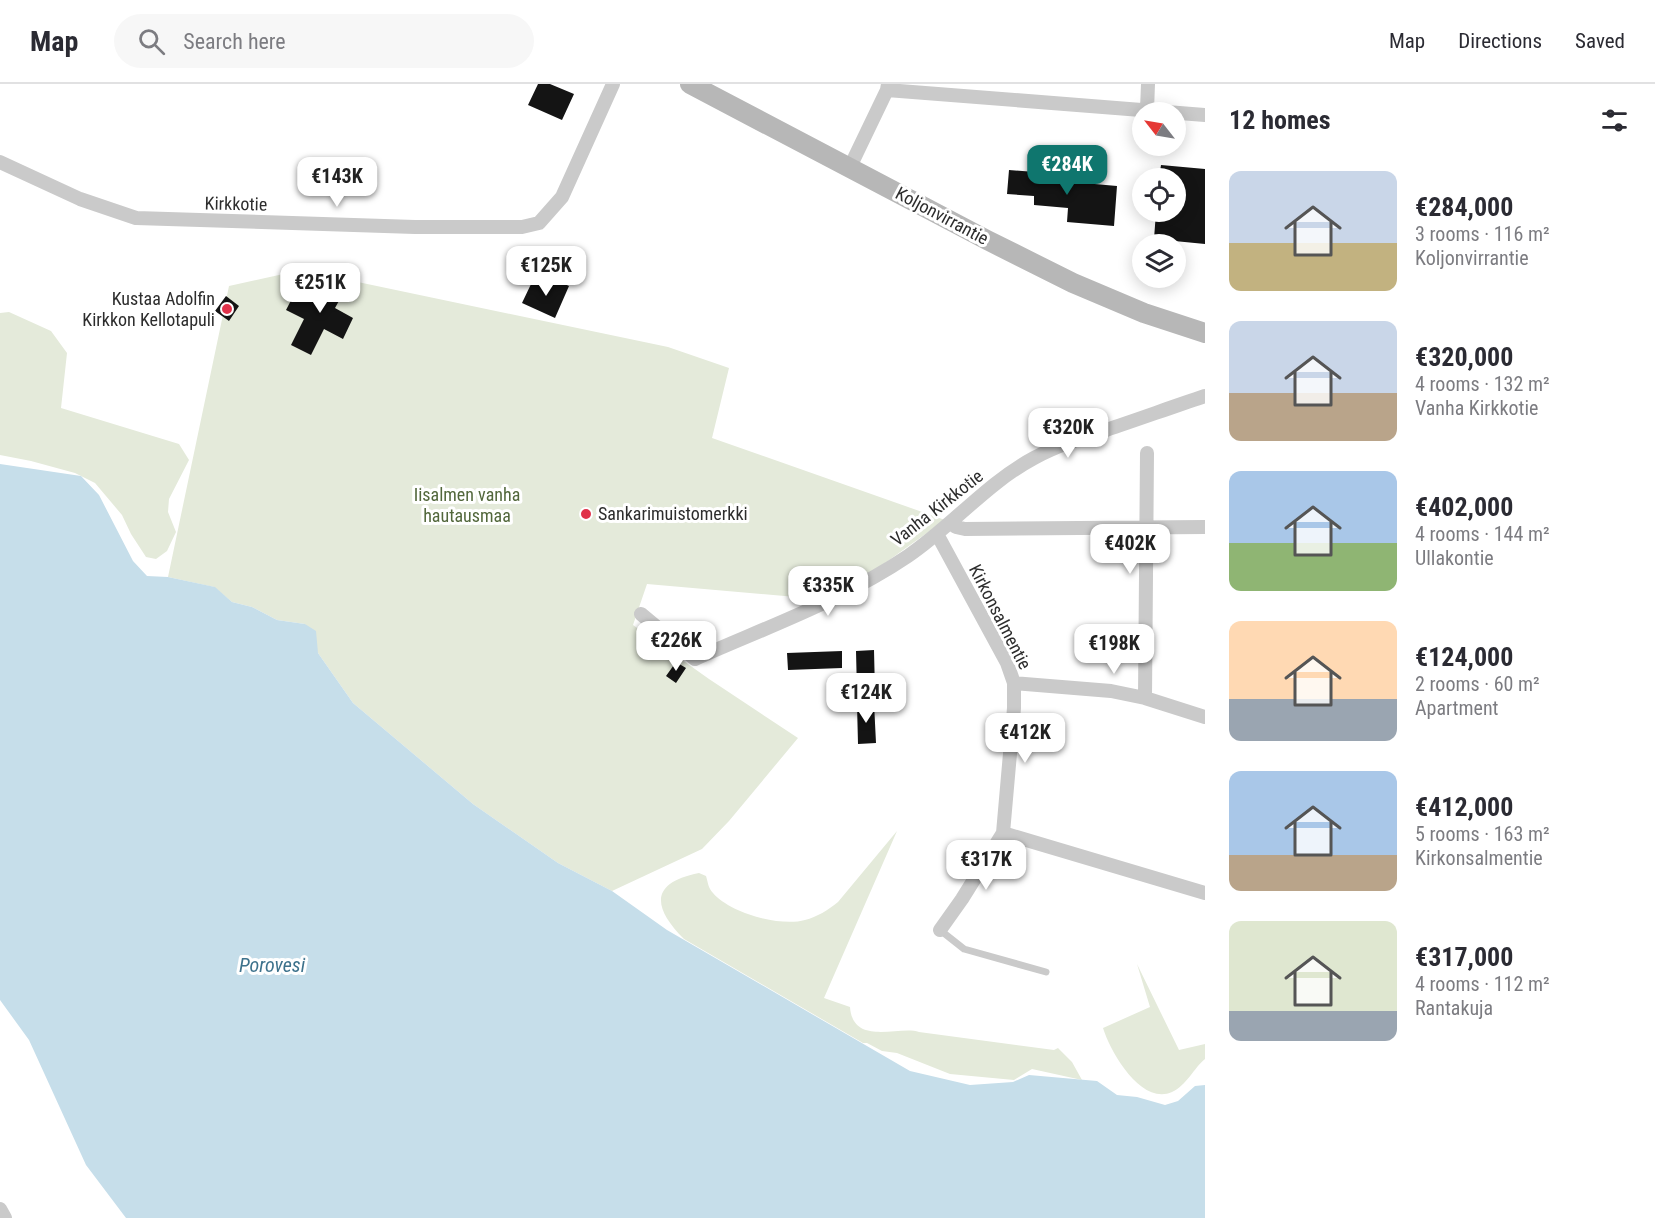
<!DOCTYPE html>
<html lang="en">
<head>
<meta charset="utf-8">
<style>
	body { margin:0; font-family:"Roboto Condensed",sans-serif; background:#f7f7f7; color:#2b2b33; height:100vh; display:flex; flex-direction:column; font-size:22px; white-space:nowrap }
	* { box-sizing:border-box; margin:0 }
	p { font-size:20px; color:#7c7c81 }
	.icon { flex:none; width:33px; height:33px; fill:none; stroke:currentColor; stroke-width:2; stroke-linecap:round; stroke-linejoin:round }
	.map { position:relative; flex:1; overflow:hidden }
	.sheet { display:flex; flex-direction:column; background:#fff; width:450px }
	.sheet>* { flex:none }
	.needle { width:39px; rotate:301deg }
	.tools { position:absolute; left:1132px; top:18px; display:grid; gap:12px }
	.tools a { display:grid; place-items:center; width:54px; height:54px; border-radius:50%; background:#fff; box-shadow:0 3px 15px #0003; font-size:30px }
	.price { position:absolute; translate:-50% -51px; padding:0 14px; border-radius:12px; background:#fff; color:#222; font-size:20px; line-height:39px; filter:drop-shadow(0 2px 3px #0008) }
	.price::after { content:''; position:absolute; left:50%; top:36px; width:18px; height:14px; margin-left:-9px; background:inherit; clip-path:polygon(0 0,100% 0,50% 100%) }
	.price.current { background:#0f766e; color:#fff }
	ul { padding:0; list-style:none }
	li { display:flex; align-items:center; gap:18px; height:150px; padding:0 24px }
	li span { display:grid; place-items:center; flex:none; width:168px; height:120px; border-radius:12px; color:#555 }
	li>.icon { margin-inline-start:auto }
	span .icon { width:72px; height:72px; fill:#fffc; stroke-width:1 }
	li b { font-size:26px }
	h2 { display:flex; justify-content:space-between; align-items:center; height:72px; padding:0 24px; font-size:26px }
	header { display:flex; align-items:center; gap:36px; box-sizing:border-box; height:84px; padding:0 30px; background:#fff; border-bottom:2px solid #e1e1e2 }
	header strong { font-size:28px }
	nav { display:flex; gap:33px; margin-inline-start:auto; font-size:21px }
	.search { width:420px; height:54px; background:#f7f7f7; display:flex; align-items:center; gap:15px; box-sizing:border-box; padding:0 21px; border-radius:33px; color:#7c7c81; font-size:22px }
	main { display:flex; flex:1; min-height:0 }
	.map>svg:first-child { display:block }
	.green { fill:#e4eada }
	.water { fill:#c6deea }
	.building { fill:#141414 }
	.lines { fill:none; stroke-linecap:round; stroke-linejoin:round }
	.lane { stroke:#cacaca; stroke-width:7 }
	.street { stroke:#cacaca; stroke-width:14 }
	.secondary { stroke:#b7b7b7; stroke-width:20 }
	.poi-dot { fill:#e0324a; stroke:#fff; stroke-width:2 }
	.labels { text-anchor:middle; stroke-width:6; stroke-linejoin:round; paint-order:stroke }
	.street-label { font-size:18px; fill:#2d2d2d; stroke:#fff }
	.poi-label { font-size:18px; fill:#2d2d2d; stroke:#fff; text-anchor:end }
	.park-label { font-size:18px; fill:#52673b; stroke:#fff }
	.water-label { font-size:20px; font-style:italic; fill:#3d728c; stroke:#fff }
</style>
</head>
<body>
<header>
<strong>Map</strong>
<div class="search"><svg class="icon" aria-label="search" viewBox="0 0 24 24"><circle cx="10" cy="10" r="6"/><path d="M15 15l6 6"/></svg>Search here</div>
<nav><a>Map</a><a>Directions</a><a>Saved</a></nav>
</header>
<main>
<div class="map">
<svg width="1205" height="1134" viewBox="0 0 1205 1134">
	<rect width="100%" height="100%" fill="#fff"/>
	<path class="green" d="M 306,185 L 353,197 L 668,263 L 729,284 L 712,354 L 945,436 L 871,489 L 807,514 L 647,500 L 633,541 L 709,595 L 798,654 L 729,737 L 702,765 L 612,807 L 558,779 L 473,720 L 353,619 L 318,569 L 305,540 L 277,536 L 252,523 L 232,518 L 214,503 L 168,493 L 229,202 Z
		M 9,228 L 51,247 L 67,269 L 61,324 L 179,360 L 189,376 L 169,415 L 168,428 L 176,448 L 167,467 L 156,475 L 146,473 L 131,450 L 122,431 L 95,399 L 75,389 L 31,377 L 0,371 L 0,229 Z
		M 897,747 L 824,914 L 850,923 C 853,963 900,941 919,948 L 1054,966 L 1058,964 L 1072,978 L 1082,996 L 1032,985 L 1014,996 L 950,990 L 897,969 L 882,967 L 867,959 L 863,959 L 684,855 C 653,824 649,799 699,789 L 706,792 C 708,798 708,804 713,809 C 730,829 780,843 805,836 C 817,833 828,826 838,818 Z
		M 1137,880 L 1179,966 L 1205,960 L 1205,975 C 1194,984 1186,1002 1172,1008 C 1141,1022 1110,967 1103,944 L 1150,923 Z"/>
	<path class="water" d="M 0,380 L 81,392 L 99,411 L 133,477 L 147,492 L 168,493 L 215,503 L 232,518 L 252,523 L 277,536 L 305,540 L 316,547 L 318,569 L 353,619 L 473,720 L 558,779 L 612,807 L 667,846 L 910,987 L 970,1001 L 1013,998 L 1029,991 L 1097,997 L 1117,1011 L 1137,1013 L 1165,1021 L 1178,1017 L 1195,1002 L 1205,1001 L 1205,1134 L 126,1134 L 86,1081 L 29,956 L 0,916 Z"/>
	<path class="building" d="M 538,0 L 550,0 L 574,10 L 562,36 L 528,21 Z
		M 1161,81 L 1205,85 L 1205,160 L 1154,155 L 1156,128 L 1176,128 L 1176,94 L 1159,94 Z
		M 1009,86 L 1073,91 L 1072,98 L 1117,102 L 1114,142 L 1067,138 L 1068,124 L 1034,121 L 1034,112 L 1007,110 Z
		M 331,187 L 350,197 L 335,224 L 353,234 L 343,255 L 324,245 L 311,271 L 291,261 L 304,235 L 286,226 L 297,205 L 316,215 Z
		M 549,193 L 569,202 L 555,234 L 522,219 L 532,198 L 545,204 Z
		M 226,212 L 239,222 L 229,237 L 215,227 Z
		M 874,566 L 875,608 L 857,608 L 856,567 Z
		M 842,567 L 842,584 L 788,586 L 787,569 Z
		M 676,578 L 686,584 L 676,599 L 666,592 Z
		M 874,619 L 876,659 L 858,660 L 857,620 Z"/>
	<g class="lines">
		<path class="lane" d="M 940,846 L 964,865 L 1046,888"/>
		<path class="street" d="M 887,6 L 1205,31
			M 1147,26 L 1148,0
			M 0,78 L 80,115 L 136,134 L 415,143 L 522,143 L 539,139 L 562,113 L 613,0
			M 850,83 L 887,6 L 888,0
			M 950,439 L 956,443 L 965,445 L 1205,443
			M 937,450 L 1007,579 L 1014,599 L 1014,624 L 1003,749 L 1205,809
			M 641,530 L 695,575 C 767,543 843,516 908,472 C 952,442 987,399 1034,374 C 1056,362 1081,354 1106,346 C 1139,335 1172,323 1205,312
			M 1014,599 L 1111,607 L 1145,614 L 1205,633
			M 1145,614 L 1147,369
			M 940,846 L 962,815 L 1003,749
			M 0,1125 L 5,1134"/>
		<path class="secondary" d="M 690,0 L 987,156 L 1073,199 L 1144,229 L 1205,249"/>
	</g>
	<g class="poi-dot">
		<circle cx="227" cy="225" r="6"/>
		<circle cx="586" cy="430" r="6"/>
	</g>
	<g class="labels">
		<g class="street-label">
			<text transform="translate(236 120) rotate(1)" y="6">Kirkkotie</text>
			<text transform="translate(942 132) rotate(28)" y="6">Koljonvirrantie</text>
			<text transform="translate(937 424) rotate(-38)" y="6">Vanha Kirkkotie</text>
			<text transform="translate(1000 533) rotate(63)" y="6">Kirkonsalmentie</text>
		</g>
		<g class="poi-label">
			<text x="215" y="221">Kustaa Adolfin<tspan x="215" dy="21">Kirkkon Kellotapuli</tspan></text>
			<text x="598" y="436" text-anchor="start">Sankarimuistomerkki</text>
		</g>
		<g class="park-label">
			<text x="467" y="417">Iisalmen vanha<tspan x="467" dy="21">hautausmaa</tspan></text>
		</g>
		<g class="water-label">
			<text x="272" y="888">Porovesi</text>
		</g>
	</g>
</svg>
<div class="tools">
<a><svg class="needle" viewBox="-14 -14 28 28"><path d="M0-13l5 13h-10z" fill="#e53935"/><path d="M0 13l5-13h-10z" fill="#7c7c81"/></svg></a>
<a><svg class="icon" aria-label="locate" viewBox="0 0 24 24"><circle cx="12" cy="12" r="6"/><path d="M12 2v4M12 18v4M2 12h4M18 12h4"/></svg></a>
<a><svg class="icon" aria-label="layers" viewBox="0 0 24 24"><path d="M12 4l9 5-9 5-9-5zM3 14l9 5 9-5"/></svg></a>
</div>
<b class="price current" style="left:1067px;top:112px">€284K</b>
<b class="price" style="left:337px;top:124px">€143K</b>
<b class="price" style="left:546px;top:213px">€125K</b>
<b class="price" style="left:320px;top:230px">€251K</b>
<b class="price" style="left:1068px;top:375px">€320K</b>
<b class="price" style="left:1130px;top:491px">€402K</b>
<b class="price" style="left:828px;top:533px">€335K</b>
<b class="price" style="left:676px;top:588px">€226K</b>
<b class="price" style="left:1114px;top:591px">€198K</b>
<b class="price" style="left:866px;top:640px">€124K</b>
<b class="price" style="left:1025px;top:680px">€412K</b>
<b class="price" style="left:986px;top:807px">€317K</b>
</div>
<section class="sheet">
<h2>12 homes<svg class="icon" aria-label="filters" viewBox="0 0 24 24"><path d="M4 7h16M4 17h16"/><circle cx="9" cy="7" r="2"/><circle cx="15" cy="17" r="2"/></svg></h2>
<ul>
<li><span style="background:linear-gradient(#c9d6e8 60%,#c2b280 0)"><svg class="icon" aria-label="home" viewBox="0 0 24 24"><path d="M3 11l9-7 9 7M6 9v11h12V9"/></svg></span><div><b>€284,000</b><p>3 rooms · 116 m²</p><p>Koljonvirrantie</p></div></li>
<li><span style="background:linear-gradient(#c9d6e8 60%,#b9a48a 0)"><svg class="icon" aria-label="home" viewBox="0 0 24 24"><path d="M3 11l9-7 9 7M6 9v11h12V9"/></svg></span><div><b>€320,000</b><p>4 rooms · 132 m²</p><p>Vanha Kirkkotie</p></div></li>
<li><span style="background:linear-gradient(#a9c7e8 60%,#8fb573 0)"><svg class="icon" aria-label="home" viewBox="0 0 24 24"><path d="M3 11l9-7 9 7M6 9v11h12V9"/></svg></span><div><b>€402,000</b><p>4 rooms · 144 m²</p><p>Ullakontie</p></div></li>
<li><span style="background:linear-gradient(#ffd9b3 65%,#9aa5b1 0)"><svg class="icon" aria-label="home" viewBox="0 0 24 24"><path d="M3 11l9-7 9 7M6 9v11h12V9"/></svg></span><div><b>€124,000</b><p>2 rooms · 60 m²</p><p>Apartment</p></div></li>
<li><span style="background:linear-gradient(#a9c7e8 70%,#b9a48a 0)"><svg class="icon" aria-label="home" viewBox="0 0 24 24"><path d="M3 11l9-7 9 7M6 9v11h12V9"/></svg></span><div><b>€412,000</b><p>5 rooms · 163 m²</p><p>Kirkonsalmentie</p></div></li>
<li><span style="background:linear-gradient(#dfe7d0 75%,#9aa5b1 0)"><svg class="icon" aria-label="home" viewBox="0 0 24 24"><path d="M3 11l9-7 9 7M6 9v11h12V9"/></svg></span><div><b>€317,000</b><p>4 rooms · 112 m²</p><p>Rantakuja</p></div></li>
</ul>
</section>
</main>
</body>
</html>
